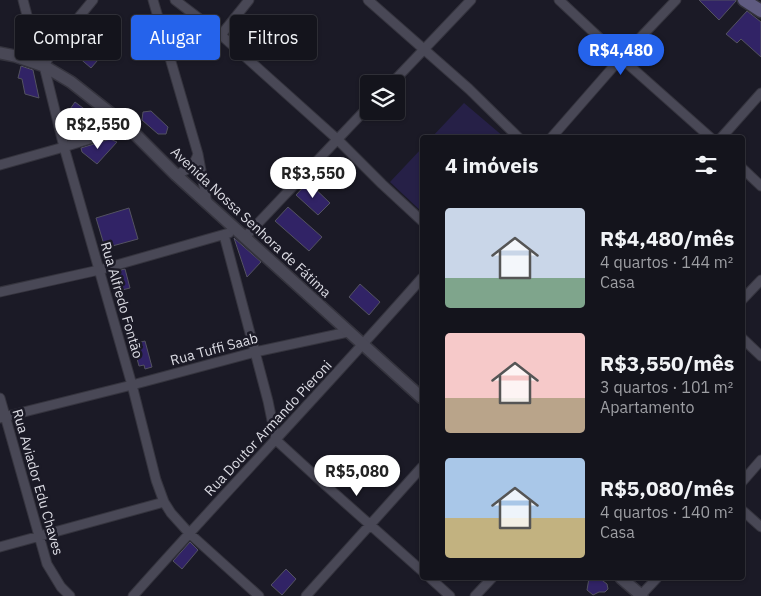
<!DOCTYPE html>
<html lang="pt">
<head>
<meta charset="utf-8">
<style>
	body { margin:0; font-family:"IBM Plex Sans",sans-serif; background:#1d1d25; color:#f1f3f6; height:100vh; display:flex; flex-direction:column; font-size:19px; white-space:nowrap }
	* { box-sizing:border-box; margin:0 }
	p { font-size:16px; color:#9d9ea3 }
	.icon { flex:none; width:28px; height:28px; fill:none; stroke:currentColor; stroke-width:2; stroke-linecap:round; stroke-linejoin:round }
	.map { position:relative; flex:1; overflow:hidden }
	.side { position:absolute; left:420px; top:135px; width:325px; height:445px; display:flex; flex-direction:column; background:#14141c; border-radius:5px; box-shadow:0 1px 4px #0004,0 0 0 1px #33333b }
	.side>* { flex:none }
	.guide { position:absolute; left:15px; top:15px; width:330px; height:45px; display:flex; gap:10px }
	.fabs { position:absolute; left:360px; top:75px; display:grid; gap:10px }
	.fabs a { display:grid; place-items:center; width:45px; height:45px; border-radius:5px; background:#14141c; box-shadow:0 1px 4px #0004,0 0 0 1px #33333b; font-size:25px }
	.price { position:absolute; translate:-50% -42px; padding:0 11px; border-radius:18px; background:#fff; color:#222; font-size:16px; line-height:32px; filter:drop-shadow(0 1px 2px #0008) }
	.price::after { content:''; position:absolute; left:50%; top:30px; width:15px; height:11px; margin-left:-8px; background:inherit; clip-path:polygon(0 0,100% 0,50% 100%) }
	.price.active { background:#2563eb; color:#fff }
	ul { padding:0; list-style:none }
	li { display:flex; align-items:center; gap:15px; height:125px; padding:0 25px }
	li span { display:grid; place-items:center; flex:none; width:140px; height:100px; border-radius:5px; color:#555 }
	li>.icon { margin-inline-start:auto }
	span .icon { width:60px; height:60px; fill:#fffc; stroke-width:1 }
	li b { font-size:21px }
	h2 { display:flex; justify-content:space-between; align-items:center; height:60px; padding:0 25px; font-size:21px }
	.tag { padding:0 18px; border-radius:5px; background:#14141c; box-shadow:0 1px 4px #0004,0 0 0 1px #33333b; font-size:18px; line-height:45px }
	.tag.active { background:#2563eb; color:#fff }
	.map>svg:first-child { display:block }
	.green { fill:#262047 }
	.building { fill:#312366; stroke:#535260 }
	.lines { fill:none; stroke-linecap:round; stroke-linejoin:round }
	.minor-casing { stroke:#35343e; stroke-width:11 }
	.tertiary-casing { stroke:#35343e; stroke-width:14 }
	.secondary-casing { stroke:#35343e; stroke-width:15 }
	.minor { stroke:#494856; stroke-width:9 }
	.tertiary { stroke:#494856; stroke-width:11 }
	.secondary { stroke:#5f5b81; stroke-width:12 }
	.labels { text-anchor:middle; stroke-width:5; stroke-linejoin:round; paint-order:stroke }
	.street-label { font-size:14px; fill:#dcdce4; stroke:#1b1a26 }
</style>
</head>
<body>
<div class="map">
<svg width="761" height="596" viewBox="0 0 761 596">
	<rect width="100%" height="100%" fill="#1b1a26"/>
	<path class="green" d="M 464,103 L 504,137 L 432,137 Z
		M 422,148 L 422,212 L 390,182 Z"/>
	<path class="building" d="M 699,0 L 736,0 L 736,1 L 719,20 Z
		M 747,11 L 761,22 L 761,57 L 741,39 L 737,43 L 726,34 Z
		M 91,41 L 104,53 L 91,68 L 77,56 Z
		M 21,66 L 33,70 L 39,98 L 25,94 L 22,79 L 18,78 Z
		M 75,102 L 95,117 L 87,126 L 68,112 Z
		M 151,111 L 168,127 L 166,134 L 158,134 L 142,120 L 143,112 Z
		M 110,139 L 117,142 L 97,164 L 82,152 L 81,148 Z
		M 308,182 L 330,203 L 318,215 L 296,195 Z
		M 288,207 L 322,237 L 309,251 L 275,221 Z
		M 129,208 L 138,239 L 105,248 L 96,218 Z
		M 234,238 L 261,262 L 247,277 Z
		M 125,269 L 130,288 L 118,291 L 113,272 Z
		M 360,284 L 380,302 L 369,315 L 349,297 Z
		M 145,341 L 152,367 L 145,369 L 144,365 L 139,366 L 133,344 Z
		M 190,542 L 198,550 L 182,569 L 173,561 Z
		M 286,569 L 296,579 L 282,595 L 271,585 Z
		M 589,578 L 599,578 L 607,584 L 608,589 L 605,592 L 599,592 L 593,595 L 587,590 Z"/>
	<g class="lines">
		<g class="minor-casing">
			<path id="minor" d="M 23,0 L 33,38 L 35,63
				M 93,0 L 55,46 L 44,66 L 64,147 L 132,385 L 156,480 L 164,502 L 171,513 L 189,533 L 259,596
				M 153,0 L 198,154
				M 175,0 L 221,35 L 337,139 L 382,184 L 422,221
				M 368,0 L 469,89 L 519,138
				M 559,0 L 621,58 L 711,138
				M 221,35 L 249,0
				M 33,38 L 55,46
				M 391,84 L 471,0
				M 551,138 L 621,58 L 676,0
				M 721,138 L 761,93
				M 0,165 L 64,147 L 128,127
				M 742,168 L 761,186
				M 176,175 C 188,169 193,168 198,154 L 207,203
				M 224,235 L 268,401 L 276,440 L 323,483 L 422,571
				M 245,237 L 369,106
				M 0,292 L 99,270 L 229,233
				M 742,300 L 761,280
				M 742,338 L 761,356
				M 0,398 L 47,564 L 61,587 L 70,596
				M 0,418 L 132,385 L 255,352 L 348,332
				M 742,482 L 761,460
				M 742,510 L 761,527
				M 0,547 L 164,502
				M 430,578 L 450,596
				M 133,596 C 228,489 328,385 422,278
				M 306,596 L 422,467
				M 475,596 L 492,578
				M 640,596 L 657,578"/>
		</g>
		<g class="tertiary-casing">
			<path id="tertiary" d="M 0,53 L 15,56 L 44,66 L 71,82 L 128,127 L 176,175 L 422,398
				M 621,578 L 642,596"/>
		</g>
		<g class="secondary-casing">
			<path id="secondary" d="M 744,0 L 761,11"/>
		</g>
		<use href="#minor" class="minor"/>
		<use href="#tertiary" class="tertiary"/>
		<use href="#secondary" class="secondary"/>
	</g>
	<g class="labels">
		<g class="street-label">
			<text transform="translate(251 222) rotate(43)" y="5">Avenida Nossa Senhora de Fátima</text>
			<text transform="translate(122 300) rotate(74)" y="5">Rua Alfredo Fontão</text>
			<text transform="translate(214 349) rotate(-15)" y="5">Rua Tuffi Saab</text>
			<text transform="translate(268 428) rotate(-47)" y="5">Rua Doutor Armando Pieroni</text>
			<text transform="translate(38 482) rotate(74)" y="5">Rua Aviador Edu Chaves</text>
		</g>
	</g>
</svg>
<div class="fabs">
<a><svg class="icon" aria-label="layers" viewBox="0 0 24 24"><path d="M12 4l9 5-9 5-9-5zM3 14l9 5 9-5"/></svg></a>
</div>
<b class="price active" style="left:621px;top:76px">R$4,480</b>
<b class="price" style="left:98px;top:150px">R$2,550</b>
<b class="price" style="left:313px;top:199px">R$3,550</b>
<b class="price" style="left:357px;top:497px">R$5,080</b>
<div class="guide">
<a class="tag">Comprar</a>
<a class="tag active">Alugar</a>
<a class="tag">Filtros</a>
</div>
<section class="side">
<h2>4 imóveis<svg class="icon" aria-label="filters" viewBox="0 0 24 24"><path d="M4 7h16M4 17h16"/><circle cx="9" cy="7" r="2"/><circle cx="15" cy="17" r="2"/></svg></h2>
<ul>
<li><span style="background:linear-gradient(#c9d6e8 70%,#7fa58c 0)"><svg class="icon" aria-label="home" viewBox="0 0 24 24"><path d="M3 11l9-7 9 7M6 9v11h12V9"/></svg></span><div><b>R$4,480/mês</b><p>4 quartos · 144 m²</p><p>Casa</p></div></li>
<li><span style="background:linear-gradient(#f6c9c9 65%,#b9a48a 0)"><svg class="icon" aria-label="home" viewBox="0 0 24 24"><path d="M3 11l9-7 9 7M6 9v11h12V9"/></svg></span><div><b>R$3,550/mês</b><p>3 quartos · 101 m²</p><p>Apartamento</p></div></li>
<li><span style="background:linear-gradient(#a9c7e8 60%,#c2b280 0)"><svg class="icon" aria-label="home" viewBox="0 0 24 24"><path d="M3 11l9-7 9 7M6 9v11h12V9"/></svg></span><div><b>R$5,080/mês</b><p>4 quartos · 140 m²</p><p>Casa</p></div></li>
</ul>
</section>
</div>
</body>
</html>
